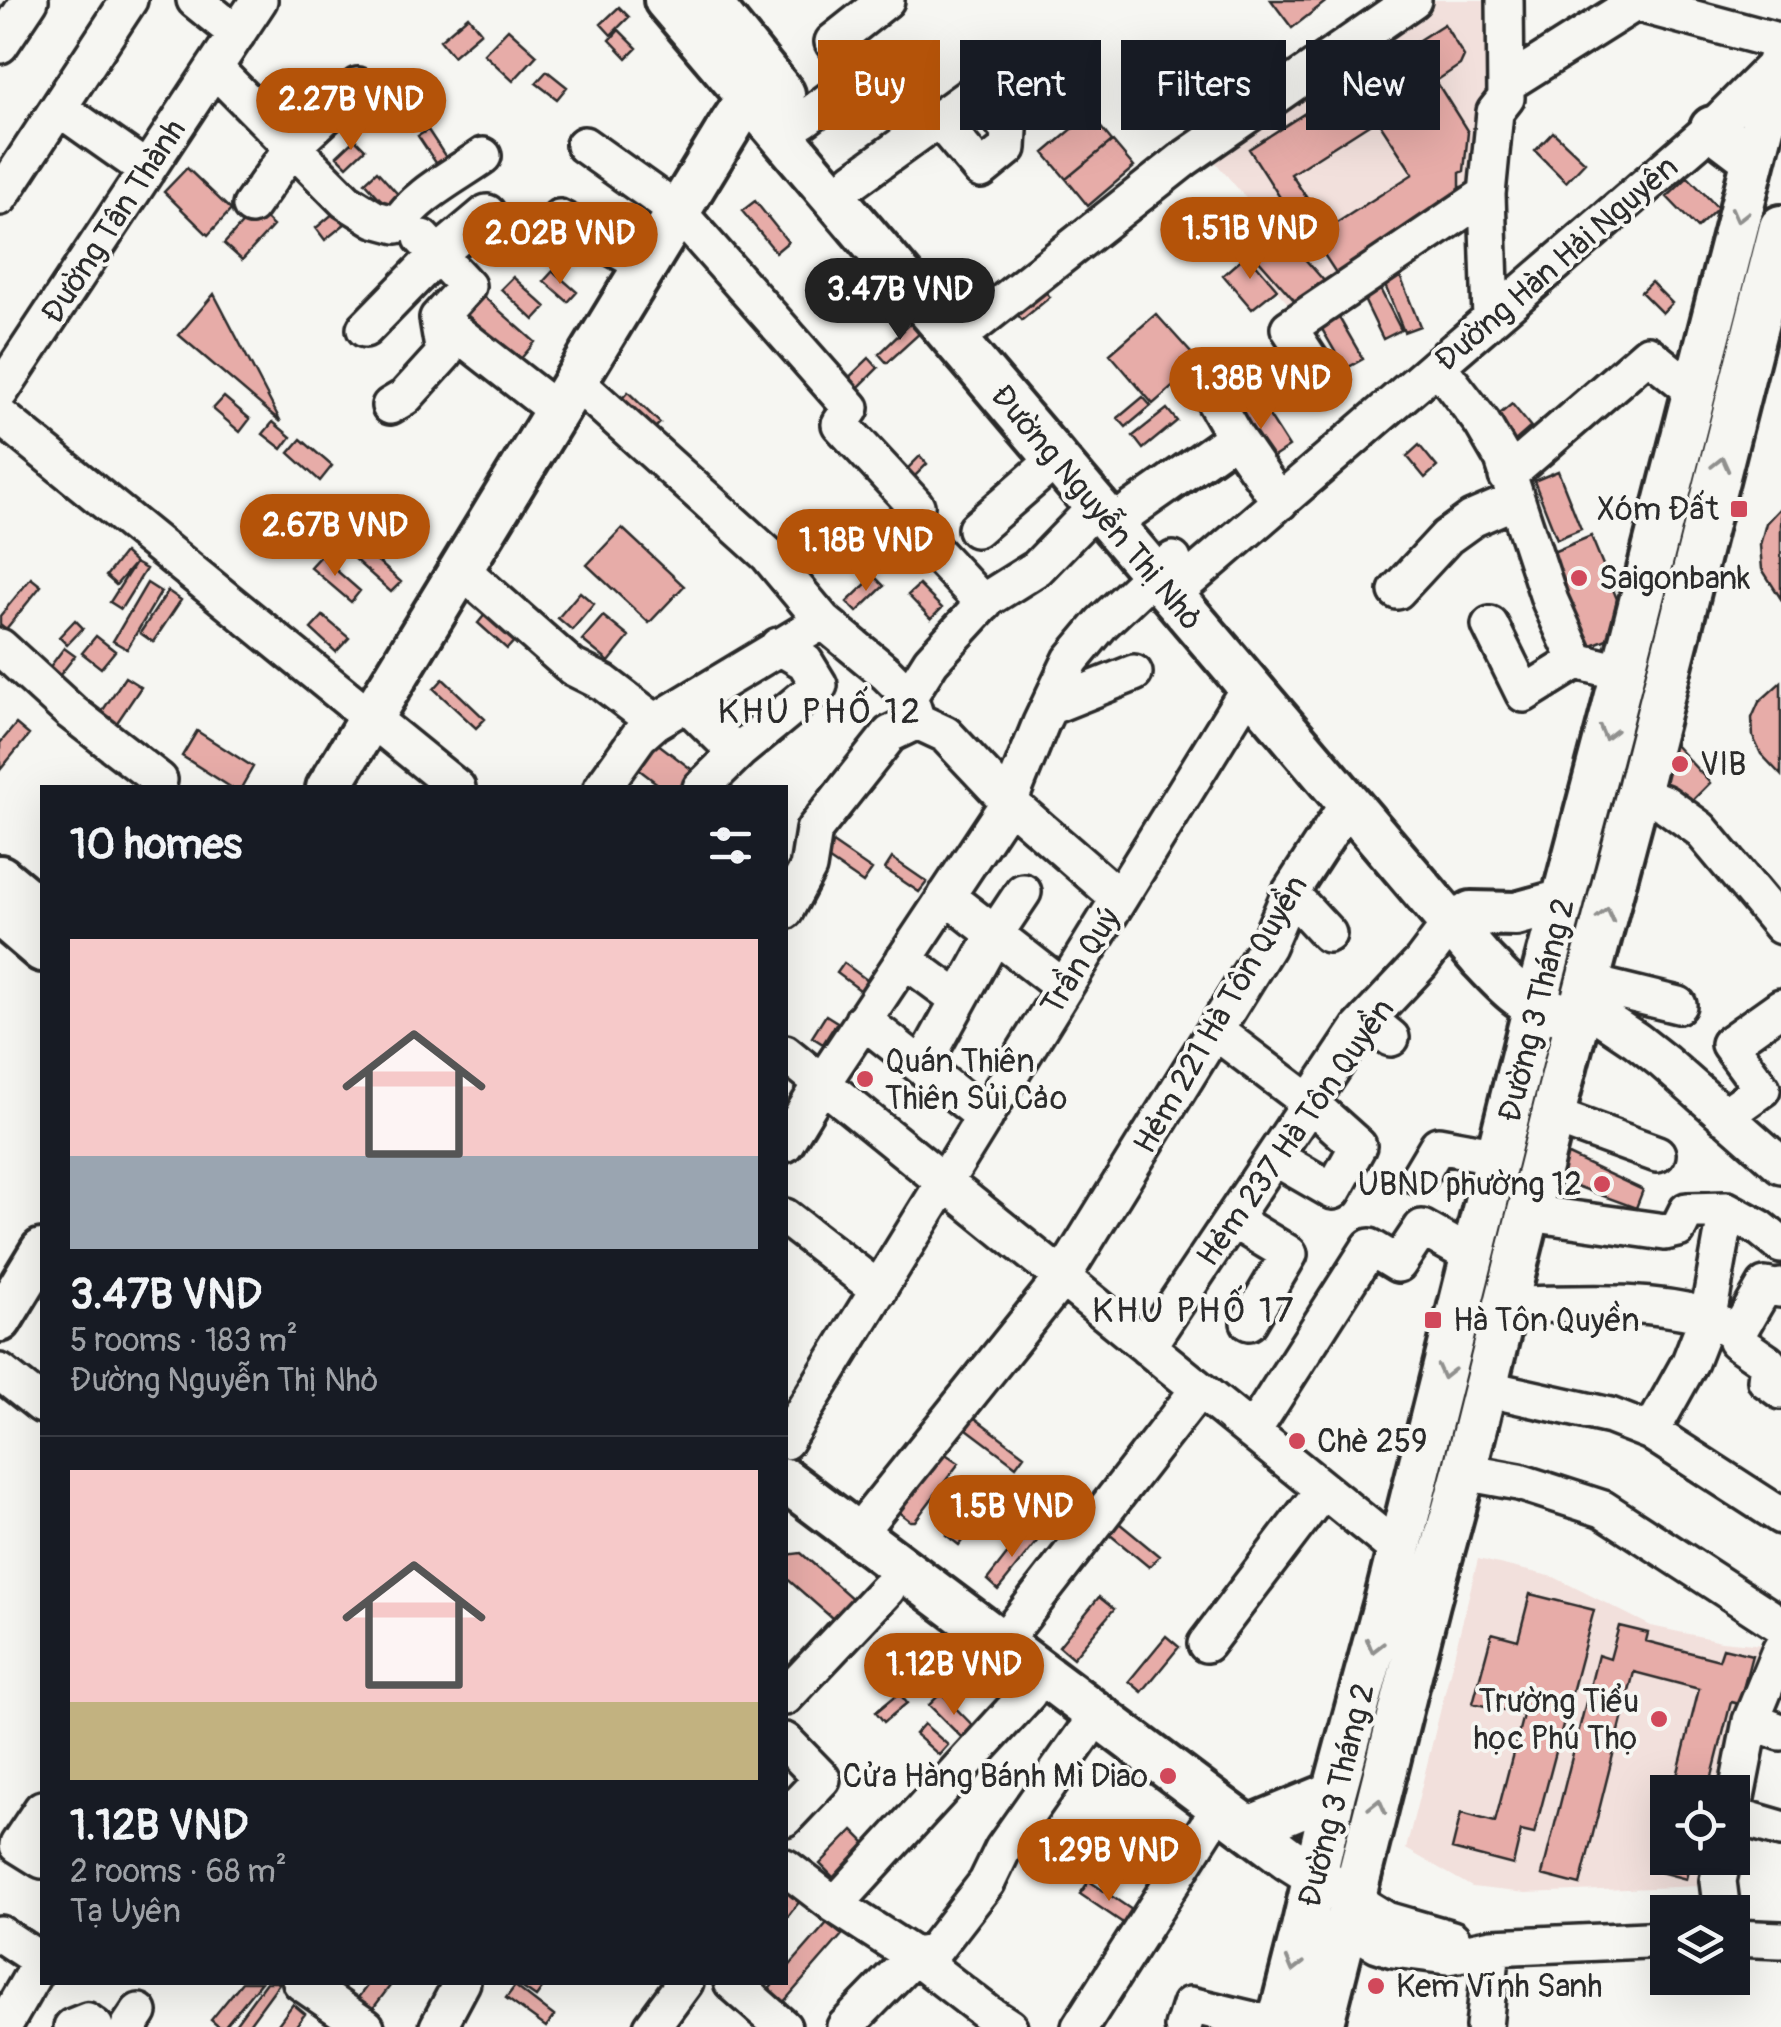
<!DOCTYPE html>
<html lang="en">
<head>
<meta charset="utf-8">
<style>
	body { margin:0; font-family:Pangolin,sans-serif; background:#20242c; color:#f1f3f6; height:100vh; display:flex; flex-direction:column; font-size:38px; white-space:nowrap }
	* { box-sizing:border-box; margin:0 }
	p { font-size:32px; color:#9ea1a6 }
	.icon { flex:none; width:55px; height:55px; fill:none; stroke:currentColor; stroke-width:2; stroke-linecap:round; stroke-linejoin:round }
	.map { position:relative; flex:1; overflow:hidden }
	.sheet { position:absolute; left:40px; top:785px; width:748px; height:1200px; display:flex; flex-direction:column; background:#171b24; border-radius:0px; box-shadow:0 10px 40px #0002 }
	.sheet>* { flex:none }
	.hud { position:absolute; left:818px; top:40px; width:812px; height:90px; display:flex; gap:20px }
	.buttons { position:absolute; left:1650px; top:1775px; display:grid; gap:20px }
	.buttons a { display:grid; place-items:center; width:100px; height:100px; border-radius:0px; background:#171b24; box-shadow:0 10px 40px #0002; font-size:50px }
	.price { position:absolute; translate:-50% -85px; padding:0 22px; border-radius:35px; background:#b45309; color:#fff; font-size:32px; line-height:65px; filter:drop-shadow(0 2px 5px #0008) }
	.price::after { content:''; position:absolute; left:50%; top:60px; width:30px; height:22px; margin-left:-15px; background:inherit; clip-path:polygon(0 0,100% 0,50% 100%) }
	.price.current { background:#222; color:#fff }
	ul { padding:0; list-style:none }
	li { display:grid; align-content:center; gap:20px; height:530px; padding:0 30px }
	li+li { border-top:2px solid #363941 }
	li span { display:grid; place-items:center; height:310px; border-radius:0px; color:#555 }
	li>.icon { margin-inline-start:auto }
	span .icon { width:180px; height:180px; fill:#fffc; stroke-width:1 }
	li b { font-size:42px }
	h2 { display:flex; justify-content:space-between; align-items:center; height:120px; padding:0 30px; font-size:42px }
	.chip { padding:0 35px; border-radius:0px; background:#171b24; box-shadow:0 10px 40px #0002; font-size:35px; line-height:90px }
	.chip.current { background:#b45309; color:#fff }
	.map>svg:first-child { display:block }
	.built { fill:#f2e0dc }
	.building { fill:#e7aca8; stroke:#2b2b2b; stroke-width:2.5; fill-rule:evenodd }
	.lines { fill:none; stroke-linecap:round; stroke-linejoin:round }
	.minor-casing { stroke:#2b2b2b; stroke-width:42 }
	.major-casing { stroke:#2b2b2b; stroke-width:50 }
	.minor { stroke:#f6f6f2; stroke-width:35 }
	.major { stroke:#f6f6f2; stroke-width:42 }
	.oneway { stroke:#90908e }
	.poi-dot { fill:#d1495b; stroke:#f6f6f2; stroke-width:4 }
	.labels { text-anchor:middle; stroke-width:8; stroke-linejoin:round; paint-order:stroke }
	.street-label { font-size:32px; fill:#2b2b2b; stroke:#f6f6f2 }
	.poi-label { font-size:32px; fill:#2b2b2b; stroke:#f6f6f2; text-anchor:start }
	.neighbourhood-label { font-size:35px; letter-spacing:2.5px; fill:#2b2b2b; stroke:#f6f6f2 }
</style>
</head>
<body>
<div class="map">
<svg width="1781" height="2027" viewBox="0 0 1781 2027">
	<rect width="100%" height="100%" fill="#f6f6f2"/>
	<filter id="ink" filterUnits="userSpaceOnUse"><feTurbulence type="fractalNoise" baseFrequency=".01" numOctaves="2"/><feDisplacementMap in="SourceGraphic" scale="20" xChannelSelector="R" yChannelSelector="G"/><feConvolveMatrix kernelMatrix="1 2 1 2 8 2 1 2 1" color-interpolation-filters="sRGB"/></filter>
	<g filter="url(#ink)">
		<path class="built" d="M 1431,0 L 1493,0 L 1502,5 L 1478,192 L 1298,315 L 1233,241 L 1261,216 L 1205,150 Z
			M 1478,1559 L 1554,1577 L 1651,1626 L 1721,1641 L 1764,1645 L 1727,1792 L 1668,1792 L 1668,1858 L 1710,1858 L 1702,1886 L 1526,1893 L 1472,1887 L 1406,1849 Z"/>
		<path class="building" d="M 1271,0 L 1328,0 L 1292,28 Z
			M 619,7 L 629,17 L 611,35 L 601,24 Z
			M 468,16 L 481,32 L 453,56 L 440,40 Z
			M 1444,24 L 1464,56 L 1460,65 L 1436,81 L 1468,132 L 1464,171 L 1460,173 L 1460,193 L 1338,276 L 1323,253 L 1318,255 L 1315,250 L 1305,259 L 1332,290 L 1302,309 L 1242,241 L 1268,217 L 1293,247 L 1304,235 L 1249,149 ZM 1377,119 L 1413,174 L 1327,229 L 1291,174 Z
			M 508,29 L 537,55 L 513,81 L 484,54 Z
			M 619,30 L 637,48 L 627,58 L 610,40 Z
			M 547,71 L 567,87 L 557,99 L 536,83 Z
			M 411,89 L 422,103 L 408,115 L 396,101 Z
			M 1090,114 L 1112,141 L 1066,179 L 1044,153 Z
			M 428,130 L 451,165 L 442,172 L 418,136 Z
			M 1553,132 L 1585,162 L 1566,182 L 1535,151 Z
			M 355,139 L 365,149 L 347,166 L 337,156 Z
			M 1112,141 L 1134,167 L 1088,206 L 1066,179 Z
			M 187,168 L 231,210 L 208,235 L 164,192 Z
			M 377,171 L 403,200 L 391,211 L 365,182 Z
			M 1688,177 L 1718,208 L 1697,228 L 1667,197 Z
			M 755,201 L 788,242 L 776,252 L 742,211 Z
			M 341,207 L 351,219 L 325,240 L 316,228 Z
			M 255,209 L 273,226 L 242,260 L 224,244 Z
			M 1247,254 L 1277,289 L 1252,309 L 1223,275 Z
			M 1396,266 L 1420,326 L 1404,332 L 1380,273 Z
			M 553,271 L 577,292 L 568,302 L 544,281 Z
			M 513,277 L 546,307 L 534,320 L 501,289 Z
			M 1375,279 L 1401,330 L 1383,339 L 1358,287 Z
			M 1651,282 L 1672,303 L 1662,313 L 1641,292 Z
			M 1040,285 L 1050,297 L 1022,320 L 1012,308 Z
			M 214,294 L 281,422 L 179,335 Z
			M 484,297 L 535,342 L 519,361 L 467,315 Z
			M 1156,314 L 1200,363 L 1153,404 L 1110,354 Z
			M 1337,314 L 1363,359 L 1345,369 L 1319,324 Z
			M 911,323 L 920,333 L 887,363 L 879,354 Z
			M 1311,329 L 1346,391 L 1333,398 L 1299,337 Z
			M 1249,357 L 1263,377 L 1232,398 L 1218,377 Z
			M 869,358 L 878,368 L 849,397 L 839,387 Z
			M 628,392 L 660,423 L 648,435 L 617,404 Z
			M 224,397 L 250,419 L 240,432 L 213,409 Z
			M 1143,397 L 1151,406 L 1126,427 L 1118,418 Z
			M 1259,400 L 1289,447 L 1263,464 L 1233,417 Z
			M 1512,404 L 1531,427 L 1515,441 L 1495,418 Z
			M 1167,409 L 1177,421 L 1143,449 L 1133,436 Z
			M 273,422 L 291,437 L 282,449 L 263,434 Z
			M 301,439 L 332,466 L 320,481 L 289,453 Z
			M 1419,445 L 1437,467 L 1425,478 L 1407,456 Z
			M 1220,455 L 1228,467 L 1179,502 L 1171,490 Z
			M 920,456 L 927,464 L 905,486 L 898,478 Z
			M 1558,471 L 1581,529 L 1557,539 L 1534,481 Z
			M 345,500 L 381,528 L 372,540 L 336,510 Z
			M 1781,507 L 1781,599 L 1762,569 L 1760,545 L 1766,523 Z
			M 903,525 L 913,535 L 888,559 L 878,548 Z
			M 341,528 L 401,582 L 391,592 L 332,539 Z
			M 622,528 L 684,586 L 649,623 L 587,565 Z
			M 1591,536 L 1617,599 L 1609,638 L 1580,650 L 1541,557 Z
			M 124,553 L 135,563 L 116,585 L 106,576 Z
			M 320,556 L 360,591 L 351,602 L 310,567 Z
			M 135,563 L 146,569 L 121,609 L 110,602 Z
			M 874,576 L 884,586 L 857,612 L 847,602 Z
			M 31,578 L 41,586 L 6,629 L 0,624 L 0,616 Z
			M 147,583 L 161,592 L 127,649 L 113,641 Z
			M 919,585 L 942,608 L 931,619 L 908,595 Z
			M 168,591 L 181,600 L 153,642 L 140,633 Z
			M 580,592 L 594,604 L 572,630 L 558,618 Z
			M 487,612 L 516,639 L 507,649 L 478,623 Z
			M 323,616 L 349,638 L 336,652 L 311,629 Z
			M 603,616 L 629,637 L 609,662 L 582,640 Z
			M 75,620 L 83,628 L 67,645 L 59,637 Z
			M 96,636 L 115,651 L 101,668 L 82,653 Z
			M 64,648 L 75,656 L 56,680 L 46,672 Z
			M 125,677 L 141,687 L 110,733 L 95,722 Z
			M 443,679 L 485,719 L 476,728 L 434,689 Z
			M 1781,682 L 1781,775 L 1761,754 L 1753,737 L 1752,718 L 1759,702 Z
			M 16,724 L 29,735 L 0,770 L 0,743 Z
			M 197,731 L 253,767 L 241,788 L 232,788 L 182,756 Z
			M 653,740 L 699,775 L 689,788 L 663,788 L 633,765 Z
			M 1674,744 L 1710,783 L 1683,810 L 1661,787 Z
			M 831,842 L 872,870 L 863,883 L 822,855 Z
			M 892,858 L 927,882 L 919,892 L 885,869 Z
			M 844,963 L 871,983 L 864,993 L 837,973 Z
			M 826,1015 L 837,1022 L 823,1044 L 812,1037 Z
			M 1566,1154 L 1643,1190 L 1636,1208 L 1557,1179 Z
			M 971,1415 L 1024,1455 L 1016,1466 L 963,1426 Z
			M 941,1451 L 959,1463 L 915,1521 L 910,1521 L 901,1514 L 900,1506 Z
			M 979,1488 L 993,1498 L 959,1545 L 946,1535 Z
			M 1057,1502 L 1071,1512 L 1063,1523 L 1049,1513 Z
			M 1113,1518 L 1159,1556 L 1149,1567 L 1103,1529 Z
			M 1026,1530 L 1038,1540 L 998,1590 L 987,1580 Z
			M 801,1553 L 855,1601 L 840,1625 L 785,1577 L 785,1555 Z
			M 1530,1594 L 1594,1610 L 1534,1834 L 1521,1831 L 1513,1865 L 1452,1849 L 1461,1813 L 1495,1822 L 1523,1715 L 1473,1703 L 1492,1633 L 1518,1640 Z
			M 1099,1597 L 1114,1609 L 1073,1658 L 1059,1646 Z
			M 1619,1626 L 1648,1633 L 1646,1641 L 1719,1660 L 1723,1648 L 1752,1655 L 1739,1704 L 1731,1702 L 1708,1792 L 1673,1792 L 1699,1689 L 1634,1672 L 1580,1885 L 1542,1875 L 1598,1655 L 1610,1659 Z
			M 1166,1636 L 1179,1647 L 1142,1692 L 1129,1681 Z
			M 899,1693 L 907,1703 L 884,1722 L 876,1712 Z
			M 941,1693 L 979,1732 L 967,1743 L 929,1705 Z
			M 924,1724 L 948,1745 L 939,1755 L 915,1734 Z
			M 1668,1813 L 1668,1858 L 1691,1858 L 1686,1879 L 1653,1870 Z
			M 853,1830 L 867,1844 L 834,1878 L 820,1864 Z
			M 1089,1881 L 1138,1914 L 1129,1927 L 1080,1894 Z
			M 793,1887 L 804,1896 L 785,1920 L 785,1896 Z
			M 827,1923 L 842,1935 L 781,2005 L 767,1992 L 775,1982 L 785,1982 L 785,1971 Z
			M 242,1982 L 261,1982 L 224,2027 L 219,2027 L 211,2020 Z
			M 266,1982 L 280,1982 L 247,2027 L 233,2027 Z
			M 370,1982 L 393,1982 L 365,2019 L 350,2008 Z
			M 514,1982 L 538,1982 L 544,1986 L 536,1997 Z
			M 515,1986 L 554,2016 L 546,2027 L 506,1998 Z
			M 293,2004 L 305,2014 L 295,2027 L 276,2027 Z"/>
		<g class="lines">
			<g class="minor-casing">
				<path id="minor" d="M 195,0 L 237,34
					M 0,45 L 30,0
					M 214,68 L 346,201 L 375,219 L 397,225 C 416,195 455,176 483,156
					M 1508,83 L 1635,3 L 1781,42
					M 59,108 L 147,170
					M 803,120 L 858,79 L 833,42 L 886,0
					M 939,120 L 981,170 L 1008,148 L 1009,130 L 978,91
					M 584,145 L 678,212 L 851,408 L 840,424 L 916,506 L 909,524 L 984,604
					M 854,180 L 1020,60
					M 0,197 L 129,0
					M 251,206 L 293,146 L 358,86
					M 559,218 L 645,265
					M 422,238 L 467,286 L 438,318
					M 438,318 L 557,411
					M 1491,319 L 1487,194 L 1495,112 L 1506,98 L 1505,0
					M 974,325 L 1184,159 L 1413,0
					M 365,329 L 437,255 L 487,213
					M 1310,360 L 1289,328 L 1487,194
					M 1438,366 L 1482,423 L 1503,459 L 1550,601 L 1577,661 L 1623,673
					M 575,381 L 768,555 L 823,621 L 886,673 L 909,696 L 917,721 L 945,734 L 1009,802 L 1119,898
					M 0,392 L 259,0
					M 1215,402 L 1235,437 L 1280,502
					M 390,406 L 405,397 L 444,354 L 438,318
					M 0,416 L 457,788
					M 1507,476 L 1648,354 L 1695,392
					M 1131,510 L 1235,437
					M 976,529 L 1056,459
					M 461,569 L 572,667 L 604,683 L 655,722
					M 1189,580 L 1712,128 L 1781,59
					M 1397,591 L 1447,537 L 1472,519 L 1516,500
					M 1490,625 L 1524,694 L 1577,661
					M 0,647 L 71,712 L 159,780
					M 909,696 L 931,661 L 989,598 L 1037,568 L 1097,506
					M 687,704 L 737,753
					M 1049,707 L 1134,673
					M 602,788 L 639,736 L 655,722 L 823,621
					M 701,788 L 740,750 L 819,685 L 805,662 L 778,646
					M 1638,793 L 1664,803 L 1700,829 L 1781,926
					M 1290,893 L 1328,934
					M 946,896 L 1064,988
					M 785,911 L 808,868 L 814,830 L 890,734 L 917,721
					M 904,959 L 958,999
					M 1588,983 L 1678,1005
					M 1582,1004 L 1636,1040 L 1664,1062 L 1781,1165
					M 1368,1019 L 1391,1038
					M 863,1020 L 985,1117
					M 1215,1031 L 1310,1103 L 1358,1146 L 1333,1191 L 1274,1157
					M 785,1053 L 1399,1551
					M 922,1067 L 995,934 L 1023,892
					M 1553,1116 L 1657,1154
					M 1724,1116 L 1762,1089 L 1729,1044 L 1781,1007
					M 785,1144 L 822,1083 L 1009,802 L 1041,723 L 1071,660 L 1102,623 L 1154,574 L 1173,560
					M 1419,1177 L 1438,1145 L 1499,1156
					M 1529,1213 L 1665,1232 L 1678,1229 L 1687,1211 L 1727,1210 L 1760,1228 L 1781,1245
					M 785,1217 L 879,1290
					M 1233,1220 L 1289,1254 L 1249,1322
					M 1505,1305 C 1571,1305 1639,1298 1703,1315 C 1712,1318 1727,1329 1737,1334 L 1736,1341 L 1768,1363 L 1766,1380 L 1781,1391
					M 1737,1334 L 1765,1286 L 1780,1289 L 1781,1287
					M 1147,1347 L 1359,1029 L 1421,963 L 1451,923
					M 0,1372 L 42,1405
					M 1484,1388 L 1610,1416 L 1651,1432 L 1781,1516
					M 1252,1432 L 1370,1247 L 1398,1264 L 1422,1228 L 1474,1257
					M 1651,1432 L 1690,1362 L 1708,1316 L 1727,1210
					M 785,1441 L 1250,686
					M 1464,1472 L 1519,1482 L 1603,1509 L 1781,1625
					M 857,1534 L 1062,1278 L 1267,946 L 1290,893 L 1349,802
					M 1002,1643 L 1199,1389
					M 1206,1644 L 1323,1490
					M 785,1697 L 887,1589
					M 1751,1721 L 1781,1732
					M 785,1741 L 822,1779 L 785,1818
					M 42,1809 L 18,1845 L 42,1860
					M 1733,1815 L 1781,1829
					M 1732,1818 L 1751,1721 L 1781,1648
					M 785,1867 L 835,1905 L 914,1956 L 989,2014 L 1009,2027
					M 1354,1900 L 1386,1920 L 1452,1939
					M 835,1905 L 1028,1694
					M 1722,1912 L 1718,1881 L 1723,1858
					M 1347,1926 L 1378,1944 L 1393,1949 L 1448,1956 L 1492,1947 L 1668,1939
					M 0,1934 L 41,1961
					M 1732,1938 L 1781,1940
					M 301,1982 L 366,2027
					M 732,1982 L 783,2027
					M 3,2027 L 42,1959
					M 72,2027 L 87,2021 L 95,2027
					M 129,2027 L 139,2012
					M 438,2027 L 462,1982
					M 652,2027 L 685,1982
					M 845,2027 L 914,1956 L 932,1953 L 987,1882 L 1003,1849 L 1083,1735
					M 1080,2027 L 1207,1827
					M 1183,2027 L 1190,2005 L 1278,2026
					M 1484,2027 L 1492,1947"/>
			</g>
			<g class="major-casing">
				<path id="major" d="M 666,0 L 1482,960 C 1509,988 1519,1002 1558,1013
					M 707,0 L 783,94
					M 1712,128 L 1753,159
					M 328,788 L 732,123 L 763,77
					M 0,877 L 42,912
					M 1471,913 L 1516,914 L 1563,901
					M 0,914 L 42,950
					M 0,1320 L 42,1251
					M 785,1480 L 1288,1858 L 1337,1889
					M 1249,1828 L 1334,1793
					M 1278,2027 L 1301,1937 L 1334,1793 L 1388,1594 L 1535,1006 L 1612,715 L 1781,53
					M 1321,2027 L 1428,1603 L 1464,1472 L 1567,1059 L 1638,793 L 1781,227"/>
			</g>
			<use href="#minor" class="minor"/>
			<use href="#major" class="major"/>
		</g>
		<defs><path id="oneway-chevron" d="M-2-3.5L2.5 0L-2 3.5" fill="none" stroke-width="1.6" stroke-linecap="round" stroke-linejoin="round" transform="scale(2.5)"/></defs>
		<g class="oneway">
			<use href="#oneway-chevron" transform="translate(1739 215) rotate(104)"/>
			<use href="#oneway-chevron" transform="translate(1721 464) rotate(-76)"/>
			<use href="#oneway-chevron" transform="translate(1607 733) rotate(105)"/>
			<use href="#oneway-chevron" transform="translate(1606 915) rotate(-76)"/>
			<use href="#oneway-chevron" transform="translate(1445 1372) rotate(104)"/>
			<use href="#oneway-chevron" transform="translate(1374 1646) rotate(105)"/>
			<use href="#oneway-chevron" transform="translate(1378 1806) rotate(-76)"/>
			<use href="#oneway-chevron" transform="translate(1294 1965) rotate(105)"/>
		</g>
	</g>
	<g class="poi-dot">
		<rect x="1729" y="499" width="20" height="20" rx="5"/>
		<circle cx="1579" cy="578" r="10"/>
		<circle cx="1680" cy="764" r="10"/>
		<circle cx="865" cy="1079" r="10"/>
		<circle cx="1602" cy="1184" r="10"/>
		<rect x="1423" y="1310" width="20" height="20" rx="5"/>
		<circle cx="1297" cy="1441" r="10"/>
		<circle cx="1659" cy="1719" r="10"/>
		<circle cx="1168" cy="1776" r="10"/>
		<circle cx="1376" cy="1986" r="10"/>
	</g>
	<g class="labels">
		<g class="street-label">
			<text transform="translate(113 221) rotate(-57)" y="11">Đường Tân Thành</text>
			<text transform="translate(1556 263) rotate(-41)" y="11">Đường Hàn Hải Nguyên</text>
			<text transform="translate(1097 507) rotate(50)" y="11">Đường Nguyễn Thị Nhỏ</text>
			<text transform="translate(1080 961) rotate(-58)" y="11">Trần Quý</text>
			<text transform="translate(1536 1010) rotate(-76)" y="11">Đường 3 Tháng 2</text>
			<text transform="translate(1220 1014) rotate(-60)" y="11">Hẻm 221 Hà Tôn Quyền</text>
			<text transform="translate(1295 1132) rotate(-55)" y="11">Hẻm 237 Hà Tôn Quyền</text>
			<text transform="translate(1336 1795) rotate(-76)" y="11">Đường 3 Tháng 2</text>
		</g>
		<g class="poi-label">
			<text x="1719" y="520" text-anchor="end">Xóm Đất</text>
			<text x="1599" y="589">Saigonbank</text>
			<text x="1700" y="775">VIB</text>
			<text x="885" y="1072">Quán Thiên<tspan x="885" dy="37">Thiên Sủi Cảo</tspan></text>
			<text x="1582" y="1195" text-anchor="end">UBND phường 12</text>
			<text x="1453" y="1331">Hà Tôn Quyền</text>
			<text x="1317" y="1452">Chè 259</text>
			<text x="1639" y="1712" text-anchor="end">Trường Tiểu<tspan x="1639" dy="37">học Phú Thọ</tspan></text>
			<text x="1148" y="1787" text-anchor="end">Cửa Hàng Bánh Mì Diao</text>
			<text x="1396" y="1997">Kem Vĩnh Sanh</text>
		</g>
		<g class="neighbourhood-label">
			<text x="820" y="723">KHU PHỐ 12</text>
			<text x="1194" y="1322">KHU PHỐ 17</text>
		</g>
	</g>
</svg>
<div class="buttons">
<a><svg class="icon" aria-label="locate" viewBox="0 0 24 24"><circle cx="12" cy="12" r="6"/><path d="M12 2v4M12 18v4M2 12h4M18 12h4"/></svg></a>
<a><svg class="icon" aria-label="layers" viewBox="0 0 24 24"><path d="M12 4l9 5-9 5-9-5zM3 14l9 5 9-5"/></svg></a>
</div>
<b class="price" style="left:351px;top:153px">2.27B VND</b>
<b class="price" style="left:1250px;top:282px">1.51B VND</b>
<b class="price" style="left:560px;top:287px">2.02B VND</b>
<b class="price current" style="left:900px;top:343px">3.47B VND</b>
<b class="price" style="left:1261px;top:432px">1.38B VND</b>
<b class="price" style="left:335px;top:579px">2.67B VND</b>
<b class="price" style="left:866px;top:594px">1.18B VND</b>
<b class="price" style="left:1012px;top:1560px">1.5B VND</b>
<b class="price" style="left:954px;top:1718px">1.12B VND</b>
<b class="price" style="left:1109px;top:1904px">1.29B VND</b>
<div class="hud">
<a class="chip current">Buy</a>
<a class="chip">Rent</a>
<a class="chip">Filters</a>
<a class="chip">New</a>
</div>
<section class="sheet">
<h2>10 homes<svg class="icon" aria-label="filters" viewBox="0 0 24 24"><path d="M4 7h16M4 17h16"/><circle cx="9" cy="7" r="2"/><circle cx="15" cy="17" r="2"/></svg></h2>
<ul>
<li><span style="background:linear-gradient(#f6c9c9 70%,#9aa5b1 0)"><svg class="icon" aria-label="home" viewBox="0 0 24 24"><path d="M3 11l9-7 9 7M6 9v11h12V9"/></svg></span><div><b>3.47B VND</b><p>5 rooms · 183 m²</p><p>Đường Nguyễn Thị Nhỏ</p></div></li>
<li><span style="background:linear-gradient(#f6c9c9 75%,#c2b280 0)"><svg class="icon" aria-label="home" viewBox="0 0 24 24"><path d="M3 11l9-7 9 7M6 9v11h12V9"/></svg></span><div><b>1.12B VND</b><p>2 rooms · 68 m²</p><p>Tạ Uyên</p></div></li>
</ul>
</section>
</div>
</body>
</html>
